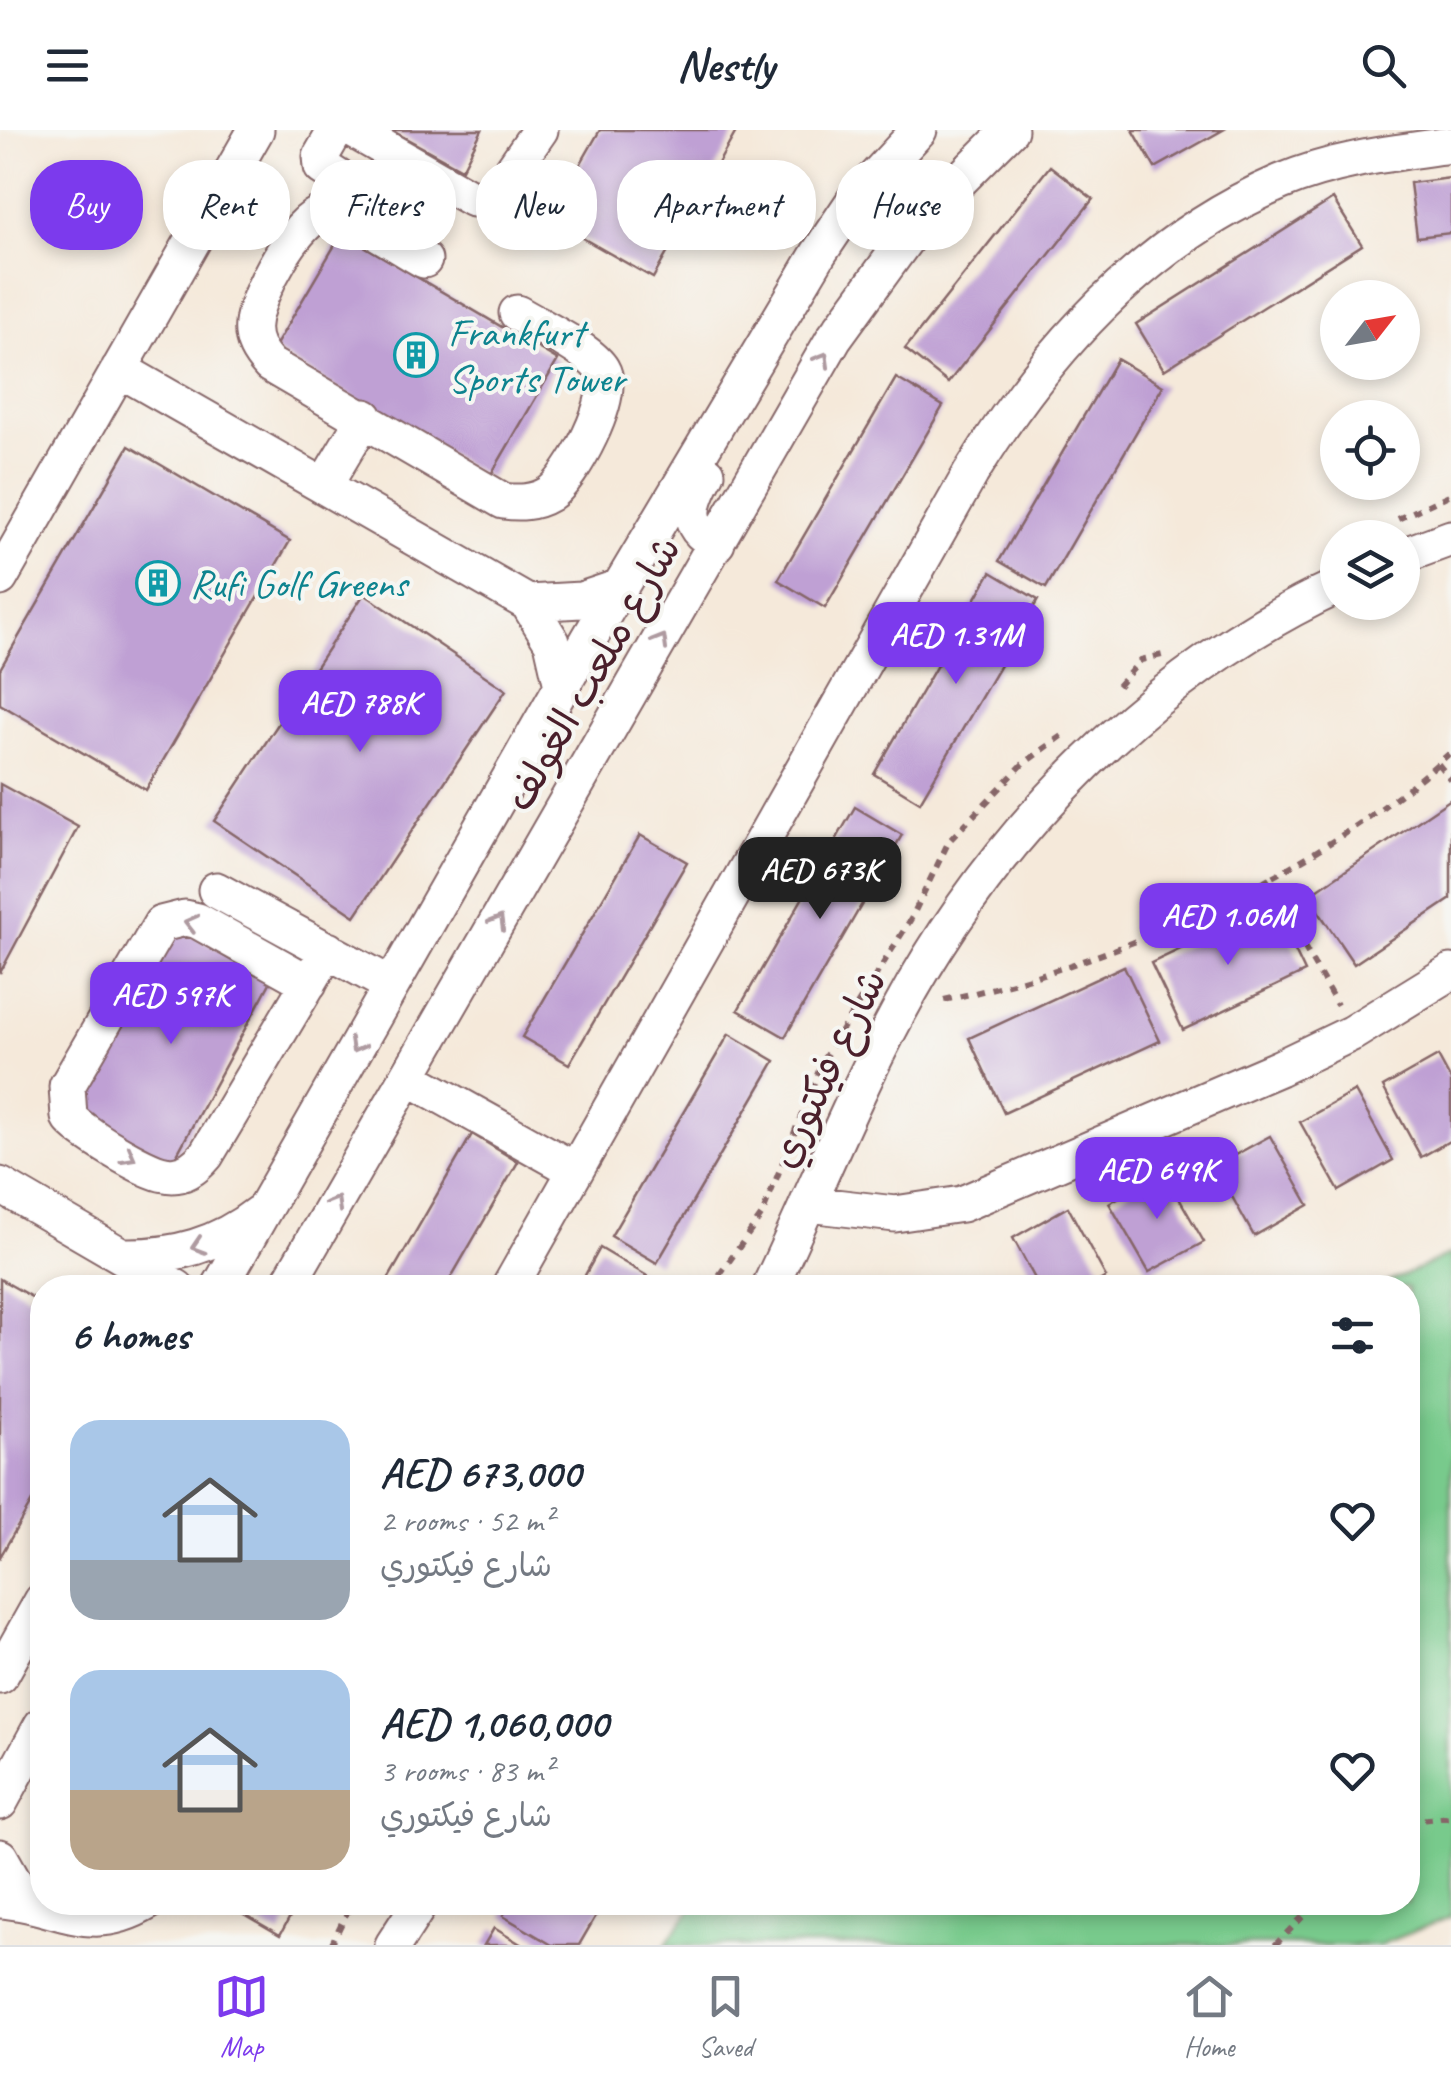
<!DOCTYPE html>
<html lang="en">
<head>
<meta charset="utf-8">
<style>
	body { margin:0; font-family:Caveat,"Playpen Sans Arabic",sans-serif; background:#f2f2f3; color:#1f2937; height:100vh; display:flex; flex-direction:column; font-size:38px; white-space:nowrap }
	* { box-sizing:border-box; margin:0 }
	p { font-size:32px; color:#747a83 }
	.icon { flex:none; width:55px; height:55px; fill:none; stroke:currentColor; stroke-width:2; stroke-linecap:round; stroke-linejoin:round }
	.map { position:relative; flex:1; overflow:hidden }
	.side { position:absolute; left:30px; top:1145px; width:1390px; height:640px; display:flex; flex-direction:column; background:#fff; border-radius:40px; box-shadow:0 5px 15px #0003 }
	.side>* { flex:none }
	.hud { position:absolute; left:30px; top:30px; width:1392px; height:90px; display:flex; gap:20px }
	.needle { width:65px; rotate:59deg }
	.tools { position:absolute; left:1320px; top:150px; display:grid; gap:20px }
	.tools a { display:grid; place-items:center; width:100px; height:100px; border-radius:50%; background:#fff; box-shadow:0 5px 15px #0003; font-size:50px }
	.price { position:absolute; translate:-50% -85px; padding:0 22px; border-radius:20px; background:#7c3aed; color:#fff; font-size:32px; line-height:65px; filter:drop-shadow(0 2px 5px #0008) }
	.price::after { content:''; position:absolute; left:50%; top:60px; width:30px; height:22px; margin-left:-15px; background:inherit; clip-path:polygon(0 0,100% 0,50% 100%) }
	.price.active { background:#222; color:#fff }
	ul { padding:0; list-style:none }
	li { display:flex; align-items:center; gap:30px; height:250px; padding:0 40px }
	li span { display:grid; place-items:center; flex:none; width:280px; height:200px; border-radius:30px; color:#555 }
	li>.icon { margin-inline-start:auto }
	span .icon { width:120px; height:120px; fill:#fffc; stroke-width:1 }
	li b { font-size:42px }
	h2 { display:flex; justify-content:space-between; align-items:center; height:120px; padding:0 40px; font-size:42px }
	.chip { padding:0 35px; border-radius:40px; background:#fff; box-shadow:0 5px 15px #0003; font-size:35px; line-height:90px }
	.chip.active { background:#7c3aed; color:#fff }
	header { display:flex; justify-content:space-between; align-items:center; height:130px; padding:0 40px; background:#fff; font-size:45px; font-weight:700 }
	.tab-bar { display:flex; justify-content:space-around; align-items:center; height:140px; border-top:2px solid #e0e1e3; background:#fff; font-size:28px; color:#747a83 }
	.tab-bar a { display:grid; justify-items:center; gap:5px }
	.tab-bar .active { color:#7c3aed }
	.map>svg:first-child { display:block }
	.green { fill:#78ca8c; stroke:#61745c; stroke-width:2.5 }
	.building { fill:#bfa0d4 }
	.lines { fill:none; stroke-linecap:round; stroke-linejoin:round }
	.minor-casing { stroke:#866668; stroke-width:39 }
	.path { stroke:#866668; stroke-width:6; stroke-dasharray:8 8; stroke-linecap:butt }
	.minor { stroke:#fff; stroke-width:35 }
	.oneway { stroke:#ae9aa0 }
	.labels { text-anchor:middle; stroke-width:8; stroke-linejoin:round; paint-order:stroke }
	.culture-label { font-size:40px; fill:#0d838f; stroke:#f6f6f2; text-anchor:start }
	.street-label { font-size:40px; fill:#4a1f2b; stroke:#f6f6f2 }
</style>
</head>
<body>
<header><svg class="icon" aria-label="menu" viewBox="0 0 24 24"><path d="M4 6h16M4 12h16M4 18h16"/></svg>Nestly<svg class="icon" aria-label="search" viewBox="0 0 24 24"><circle cx="10" cy="10" r="6"/><path d="M15 15l6 6"/></svg></header>
<div class="map">
<svg width="1451" height="1815" viewBox="0 0 1451 1815">
	<rect width="100%" height="100%" fill="#f6f6f2"/>
	<filter id="ink" filterUnits="userSpaceOnUse"><feTurbulence type="fractalNoise" baseFrequency=".01" numOctaves="2"/><feDisplacementMap in="SourceGraphic" scale="20" xChannelSelector="R" yChannelSelector="G"/><feConvolveMatrix kernelMatrix="1 2 1 2 8 2 1 2 1" color-interpolation-filters="sRGB"/></filter>
	<filter id="wash" filterUnits="userSpaceOnUse"><feTurbulence type="fractalNoise" baseFrequency=".0048" numOctaves="4" result="noise"/><feDisplacementMap in="SourceGraphic" scale="40" xChannelSelector="R" yChannelSelector="G"/><feGaussianBlur stdDeviation="2.25" result="paint"/><feColorMatrix in="noise" values="0 0 0 0 0 0 0 0 0 0 0 0 0 0 0 0 0 1.4 0 .05"/><feComposite in="paint" operator="in"/></filter>
	<g filter="url(#wash)">
		<rect width="100%" height="100%" fill="#f5e9da"/>
		<path class="green" d="M 1451,1124 L 1451,1787 L 1379,1815 L 665,1815 L 696,1773 L 1408,1772 L 1408,1158 L 1378,1157 Z"/>
		<g id="blocks">
			<path class="building" d="M 391,0 L 482,0 L 462,39 Z
				M 600,0 L 737,0 L 653,148 L 549,89 Z
				M 1133,0 L 1223,0 L 1155,38 Z
				M 1050,36 L 1093,69 L 948,253 L 905,219 Z
				M 1451,48 L 1451,103 L 1417,107 L 1410,53 Z
				M 1333,69 L 1362,115 L 1164,240 L 1136,194 Z
				M 342,103 L 558,230 L 489,348 L 273,220 Z
				M 1117,229 L 1163,256 L 1046,458 L 999,431 Z
				M 896,248 L 943,276 L 825,478 L 778,450 Z
				M 129,316 L 290,411 L 146,660 L 0,574 L 0,539 Z
				M 991,442 L 1038,470 L 920,672 L 874,644 Z
				M 364,464 L 506,560 L 355,786 L 214,691 Z
				M 0,654 L 78,697 L 0,843 Z
				M 1451,669 L 1451,769 L 1354,834 L 1308,766 Z
				M 855,677 L 902,705 L 785,907 L 738,880 Z
				M 640,705 L 687,732 L 569,934 L 522,907 Z
				M 1273,775 L 1305,842 L 1183,900 L 1151,833 Z
				M 173,794 L 272,849 L 169,1039 L 69,985 Z
				M 1124,836 L 1160,911 L 1004,983 L 969,908 Z
				M 729,904 L 775,931 L 657,1133 L 611,1106 Z
				M 1438,926 L 1451,950 L 1451,1010 L 1421,1027 L 1383,957 Z
				M 1355,961 L 1393,1030 L 1339,1061 L 1300,992 Z
				M 472,1004 L 518,1032 L 445,1158 L 383,1158 Z
				M 1270,1006 L 1309,1075 L 1254,1106 L 1215,1036 Z
				M 1164,1042 L 1204,1112 L 1149,1142 L 1109,1073 Z
				M 1068,1077 L 1106,1147 L 1087,1158 L 1040,1158 L 1013,1108 Z
				M 600,1118 L 647,1146 L 640,1158 L 578,1158 Z
				M 0,1149 L 42,1173 L 42,1354 L 0,1427 Z
				M 223,1772 L 298,1772 L 280,1805 Z
				M 511,1772 L 604,1772 L 579,1815 L 552,1815 L 503,1786 Z
				M 494,1798 L 522,1815 L 484,1815 Z"/>
		</g>
	</g>
	<g filter="url(#ink)">
		<use href="#blocks" fill-opacity="0" stroke="#866668" stroke-width="2.5"/>
		<g class="lines">
			<g class="minor-casing">
				<path id="minor" d="M 336,0 L 321,26 L 322,37 L 394,83
					M 353,0 L 473,69 L 497,62 L 540,0
					M 424,130 C 401,118 350,81 327,82 C 298,84 255,166 253,194 C 251,211 259,223 270,235 L 503,371 C 519,373 534,373 549,364 C 572,349 617,265 602,240 C 591,220 538,196 517,183
					M 119,239 L 528,473 L 552,512 L 562,556
					M 707,343 C 692,370 681,397 717,413
					M 324,356 L 365,287
					M 1402,426 L 1451,408
					M 0,448 L 256,0
					M 528,473 L 581,470 L 620,457
					M 216,760 L 391,855
					M 309,853 L 198,791 L 185,788 L 161,794 L 67,956 L 69,987 C 81,1003 145,1041 165,1044 C 182,1048 196,1037 206,1025 L 328,820
					M 408,947 L 575,1040
					M 0,1055 L 177,1158
					M 809,1074 L 895,1084 L 962,1074 L 1279,938 L 1352,903 L 1451,842
					M 123,1126 C 175,1127 218,1115 259,1083
					M 219,1158 L 589,509 L 819,123 L 856,68 L 919,0
					M 286,1158 L 834,208 L 919,91 L 1010,0
					M 509,1158 L 971,343 C 1046,220 1145,110 1281,52 C 1335,29 1394,23 1451,15
					M 769,1158 C 813,1066 850,972 898,883 C 994,703 1152,542 1338,456
					M 0,1546 L 42,1471
					M 0,1672 L 42,1595
					M 0,1727 L 25,1771
					M 0,1770 C 58,1773 88,1808 148,1772
					M 393,1815 L 421,1772"/>
			</g>
			<path class="path" d="M 1398,389 L 1451,364
				M 1118,556 L 1141,530 L 1162,525
				M 1438,634 L 1451,650
				M 1265,747 L 1337,875
				M 944,870 C 1120,832 1317,743 1451,622
				M 710,1158 L 762,1085 L 823,930 L 911,789 L 949,711 L 1023,634 L 1065,604
				M 1408,1691 L 1451,1687
				M 331,1815 L 352,1772
				M 1275,1815 L 1317,1772"/>
			<use href="#minor" class="minor"/>
		</g>
		<defs><path id="oneway-chevron" d="M-2-3.5L2.5 0L-2 3.5" fill="none" stroke-width="1.6" stroke-linecap="round" stroke-linejoin="round" transform="scale(2.5)"/></defs>
		<g class="oneway">
			<use href="#oneway-chevron" transform="translate(823 229) rotate(-60)"/>
			<use href="#oneway-chevron" transform="translate(661 511) rotate(-60)"/>
			<use href="#oneway-chevron" transform="translate(498 792) rotate(-60)"/>
			<use href="#oneway-chevron" transform="translate(191 793) rotate(-166)"/>
			<use href="#oneway-chevron" transform="translate(356 916) rotate(119)"/>
			<use href="#oneway-chevron" transform="translate(129 1026) rotate(29)"/>
			<use href="#oneway-chevron" transform="translate(335 1073) rotate(-60)"/>
			<use href="#oneway-chevron" transform="translate(198 1116) rotate(162)"/>
		</g>
	</g>
	<defs>
		<g id="building-ring" transform="scale(2.25)"><circle r="9.5" fill="#f6f6f2" stroke="#0f9aa8" stroke-width="1.5"/><path d="M-4-6H4V6H1V3H-1V6H-4ZM-2.5-4.3h1.7v1.8h-1.7ZM.8-4.3h1.7v1.8H.8ZM-2.5-1h1.7V.8h-1.7ZM.8-1h1.7V.8H.8Z" fill="#0f9aa8"/></g>
	</defs>
	<g fill-rule="evenodd">
		<use href="#building-ring" x="416" y="225"/>
		<use href="#building-ring" x="158" y="453"/>
	</g>
	<g class="labels">
		<g class="culture-label">
			<text x="448" y="216">Frankfurt<tspan x="448" dy="46">Sports Tower</tspan></text>
			<text x="190" y="467">Rufi Golf Greens</text>
		</g>
		<g class="street-label">
			<text transform="translate(592 543) rotate(-60)" y="14">شارع ملعب الغولف</text>
			<text transform="translate(827 938) rotate(-64)" y="14">شارع فيكتوري</text>
		</g>
	</g>
</svg>
<div class="tools">
<a><svg class="needle" viewBox="-14 -14 28 28"><path d="M0-13l5 13h-10z" fill="#e53935"/><path d="M0 13l5-13h-10z" fill="#747a83"/></svg></a>
<a><svg class="icon" aria-label="locate" viewBox="0 0 24 24"><circle cx="12" cy="12" r="6"/><path d="M12 2v4M12 18v4M2 12h4M18 12h4"/></svg></a>
<a><svg class="icon" aria-label="layers" viewBox="0 0 24 24"><path d="M12 4l9 5-9 5-9-5zM3 14l9 5 9-5"/></svg></a>
</div>
<b class="price" style="left:956px;top:557px">AED 1.31M</b>
<b class="price" style="left:360px;top:625px">AED 788K</b>
<b class="price active" style="left:820px;top:792px">AED 673K</b>
<b class="price" style="left:1228px;top:838px">AED 1.06M</b>
<b class="price" style="left:171px;top:917px">AED 597K</b>
<b class="price" style="left:1157px;top:1092px">AED 649K</b>
<div class="hud">
<a class="chip active">Buy</a>
<a class="chip">Rent</a>
<a class="chip">Filters</a>
<a class="chip">New</a>
<a class="chip">Apartment</a>
<a class="chip">House</a>
</div>
<section class="side">
<h2>6 homes<svg class="icon" aria-label="filters" viewBox="0 0 24 24"><path d="M4 7h16M4 17h16"/><circle cx="9" cy="7" r="2"/><circle cx="15" cy="17" r="2"/></svg></h2>
<ul>
<li><span style="background:linear-gradient(#a9c7e8 70%,#9aa5b1 0)"><svg class="icon" aria-label="home" viewBox="0 0 24 24"><path d="M3 11l9-7 9 7M6 9v11h12V9"/></svg></span><div><b>AED 673,000</b><p>2 rooms · 52 m²</p><p>شارع فيكتوري</p></div><svg class="icon" aria-label="heart" viewBox="0 0 24 24"><path d="M12 20l-8-8c-3-5 5-10 8-4 3-6 11-1 8 4z"/></svg></li>
<li><span style="background:linear-gradient(#a9c7e8 60%,#b9a48a 0)"><svg class="icon" aria-label="home" viewBox="0 0 24 24"><path d="M3 11l9-7 9 7M6 9v11h12V9"/></svg></span><div><b>AED 1,060,000</b><p>3 rooms · 83 m²</p><p>شارع فيكتوري</p></div><svg class="icon" aria-label="heart" viewBox="0 0 24 24"><path d="M12 20l-8-8c-3-5 5-10 8-4 3-6 11-1 8 4z"/></svg></li>
</ul>
</section>
</div>
<nav class="tab-bar">
<a class="active"><svg class="icon" aria-label="map" viewBox="0 0 24 24"><path d="M3 6l6-2 6 2 6-2v14l-6 2-6-2-6 2zM9 4v14M15 6v14"/></svg>Map</a>
<a><svg class="icon" aria-label="saved" viewBox="0 0 24 24"><path d="M7 4h10v16l-5-4-5 4z"/></svg>Saved</a>
<a><svg class="icon" aria-label="home" viewBox="0 0 24 24"><path d="M3 11l9-7 9 7M6 9v11h12V9"/></svg>Home</a>
</nav>
</body>
</html>
